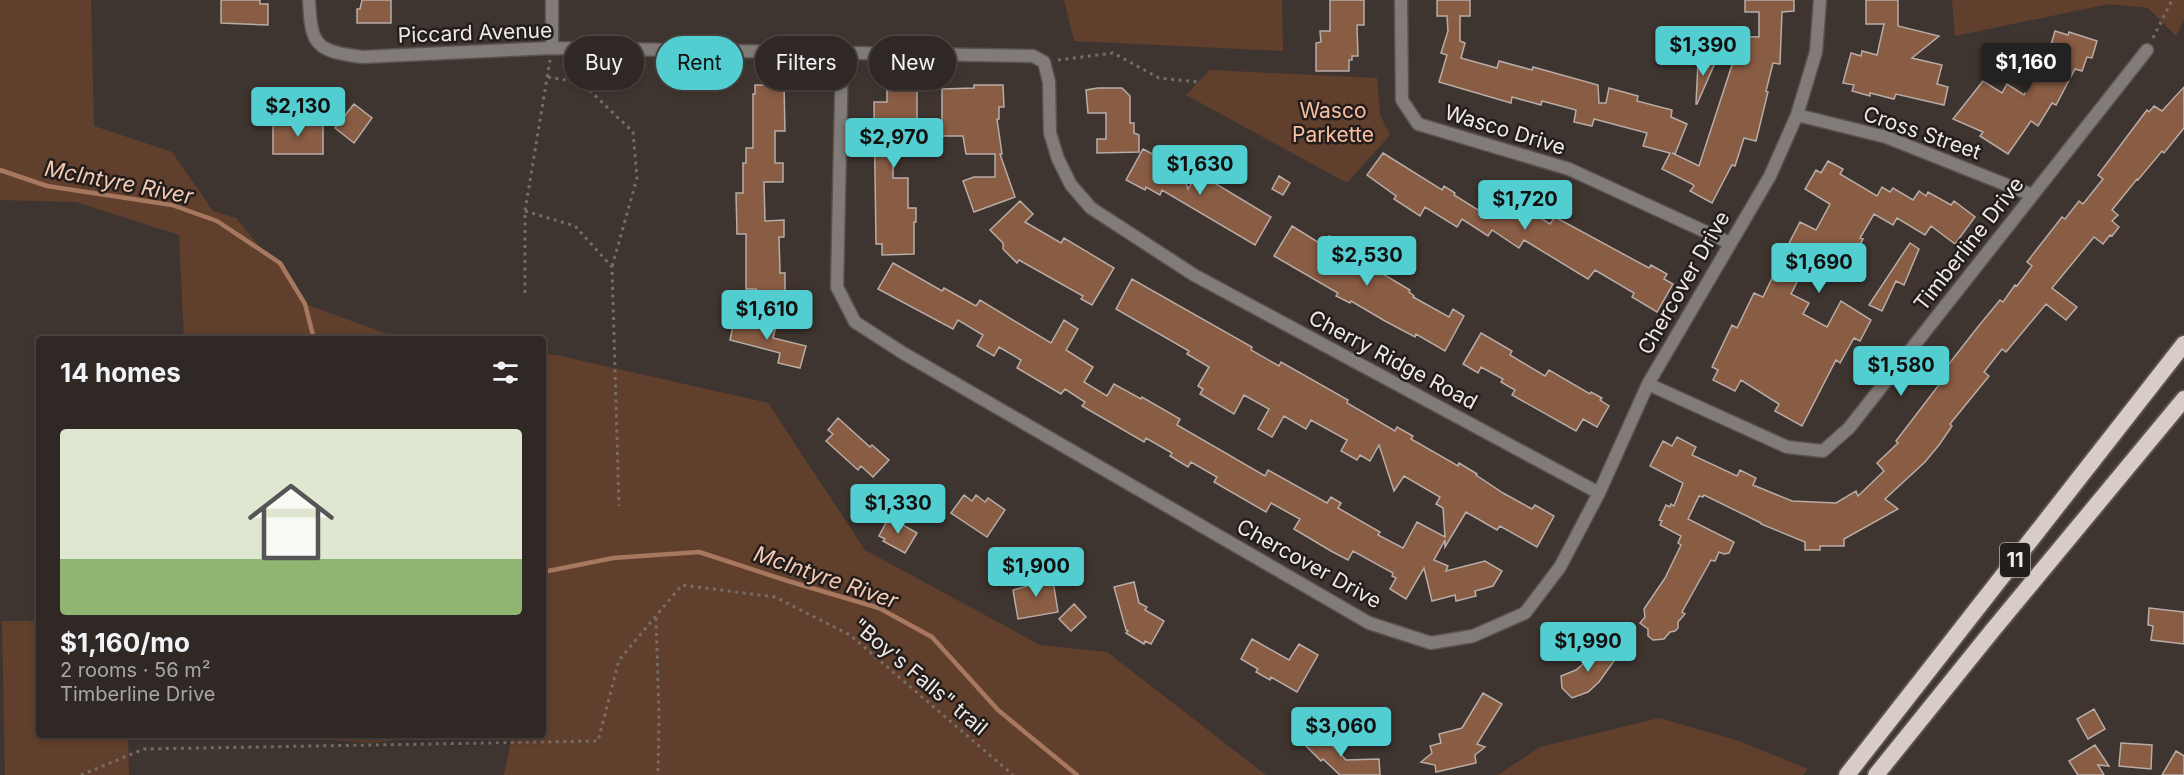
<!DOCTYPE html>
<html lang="en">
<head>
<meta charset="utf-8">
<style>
	body { margin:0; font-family:Inter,sans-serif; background:#3b3431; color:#f1f3f6; height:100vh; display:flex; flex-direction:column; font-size:22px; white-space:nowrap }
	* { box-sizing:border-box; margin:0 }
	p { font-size:20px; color:#a7a6a6 }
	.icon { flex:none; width:33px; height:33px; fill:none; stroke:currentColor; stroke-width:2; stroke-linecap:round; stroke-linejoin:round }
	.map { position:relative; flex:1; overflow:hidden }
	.panel { position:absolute; left:36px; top:336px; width:510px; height:402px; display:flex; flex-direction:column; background:#2f2824; border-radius:6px; box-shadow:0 3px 9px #0003,0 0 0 2px #4a4441 }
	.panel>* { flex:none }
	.banner { position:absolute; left:564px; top:36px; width:570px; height:54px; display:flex; gap:12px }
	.price { position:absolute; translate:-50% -51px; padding:0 14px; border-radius:6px; background:#52cdd0; color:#111; font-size:20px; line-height:39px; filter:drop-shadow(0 2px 3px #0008) }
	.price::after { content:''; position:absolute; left:50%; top:36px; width:18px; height:14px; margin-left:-9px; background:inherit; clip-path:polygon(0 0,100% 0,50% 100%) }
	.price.active { background:#222; color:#fff }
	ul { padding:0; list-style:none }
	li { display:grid; align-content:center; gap:12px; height:318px; padding:0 24px }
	li span { display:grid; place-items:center; height:186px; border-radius:6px; color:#555 }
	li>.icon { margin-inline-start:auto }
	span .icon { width:108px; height:108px; fill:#fffc; stroke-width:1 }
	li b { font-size:26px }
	h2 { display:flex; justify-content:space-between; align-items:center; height:72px; padding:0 24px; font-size:26px }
	.tag { padding:0 21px; border-radius:27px; background:#2f2824; box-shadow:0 3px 9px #0003,0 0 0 2px #4a4441; font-size:21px; line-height:54px }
	.tag.active { background:#52cdd0; color:#111 }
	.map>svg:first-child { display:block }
	.green { fill:#613f2d }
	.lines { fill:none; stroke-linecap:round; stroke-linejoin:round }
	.stream { stroke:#a7775f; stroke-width:4.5 }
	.building { fill:#895c44; stroke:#b8aca6; stroke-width:1.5 }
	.minor-casing { stroke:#5b524d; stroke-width:15 }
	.trunk-casing { stroke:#5b524d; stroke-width:20 }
	.path { stroke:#766d68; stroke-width:3; stroke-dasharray:3 4.5; stroke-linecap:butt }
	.minor { stroke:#817c79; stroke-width:12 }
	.trunk { stroke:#d8ccc6; stroke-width:16 }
	.labels { text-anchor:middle; stroke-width:5; stroke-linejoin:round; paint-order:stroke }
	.shield { fill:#231e1c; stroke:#b2ada9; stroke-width:1.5 }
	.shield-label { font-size:20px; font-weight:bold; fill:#f0eae6 }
	.street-label { font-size:21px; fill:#f0eae6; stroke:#231e1c }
	.park-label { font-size:21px; fill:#f9bea1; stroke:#231e1c }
	.water-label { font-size:22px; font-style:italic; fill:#f6c9b3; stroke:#231e1c }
</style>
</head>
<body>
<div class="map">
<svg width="2184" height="775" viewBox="0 0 2184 775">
	<rect width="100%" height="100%" fill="#3f3530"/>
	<path class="green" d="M 0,0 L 91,0 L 94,126 L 172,152 L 213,211 L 236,218 L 264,252 L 280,263 L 305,304 L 401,339 L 184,339 L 179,235 L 76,202 L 0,200 Z
		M 1064,0 L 1282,0 L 1283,51 L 1074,41 Z
		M 1952,0 L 2184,0 L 2184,19 L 2176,36 L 2148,8 L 2109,4 L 1955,36 Z
		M 1210,70 L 1377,78 L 1380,115 L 1390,135 L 1347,183 L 1186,95 Z
		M 543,354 L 556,355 L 768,403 L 865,550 L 1040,645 L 1107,652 L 1266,775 L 504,775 L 512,736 L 510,735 L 543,735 Z
		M 2,621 L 39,621 L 39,735 L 128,735 L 129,775 L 5,775 Z
		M 1659,718 L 1739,741 L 1808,769 L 1803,775 L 1498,775 L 1540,747 Z
		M 255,735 L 447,735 L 371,743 Z"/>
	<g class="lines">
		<path class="stream" d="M 0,170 L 47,186 L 172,205 L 217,221 L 280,263 L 305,304 L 314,339
			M 543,572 L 613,558 L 699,552 L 788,581 L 879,608 L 932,637 L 998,710 L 1077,775"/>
	</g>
	<path class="building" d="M 221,0 L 260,0 L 260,4 L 268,4 L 268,25 L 221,23 Z
		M 362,0 L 391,0 L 391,23 L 357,23 L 357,9 L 360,9 Z
		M 1330,0 L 1364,0 L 1364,25 L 1357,25 L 1358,56 L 1352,56 L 1352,60 L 1349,60 L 1349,71 L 1316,71 L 1316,43 L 1321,42 L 1320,31 L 1330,31 Z
		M 1437,0 L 1470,0 L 1470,16 L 1460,16 L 1460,41 L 1465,43 L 1461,58 L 1497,68 L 1499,61 L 1532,70 L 1533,67 L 1598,85 L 1599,103 L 1606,103 L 1609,88 L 1638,96 L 1637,101 L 1672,110 L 1671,117 L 1687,124 L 1675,154 L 1672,153 L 1699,166 L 1732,65 L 1734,36 L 1759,37 L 1759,12 L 1745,12 L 1745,0 L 1794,0 L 1794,11 L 1782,12 L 1780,64 L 1773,63 L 1766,91 L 1768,92 L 1756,141 L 1744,138 L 1735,166 L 1732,165 L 1712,203 L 1690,191 L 1694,186 L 1692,184 L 1662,169 L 1670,153 L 1643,146 L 1647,133 L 1594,119 L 1592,126 L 1574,122 L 1576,110 L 1542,101 L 1541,105 L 1512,97 L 1511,103 L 1439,82 L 1447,55 L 1441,53 L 1448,31 L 1447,16 L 1437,16 Z
		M 1866,0 L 1898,0 L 1898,26 L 1939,36 L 1912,58 L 1942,65 L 1937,84 L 1948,87 L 1944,105 L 1896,94 L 1894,99 L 1870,93 L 1870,96 L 1852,91 L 1854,85 L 1843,83 L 1851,53 L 1861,56 L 1862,51 L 1877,55 L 1884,24 L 1866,24 Z
		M 2055,31 L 2068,35 L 2069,32 L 2097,41 L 2092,58 L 2087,57 L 2082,71 L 2075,69 L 2056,105 L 2052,103 L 2038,126 L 2031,121 L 2008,154 L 1980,136 L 1983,132 L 1953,119 L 1983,81 L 2002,93 L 2007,84 L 2024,95 L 2040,67 L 2044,69 Z
		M 1698,62 L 1715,63 L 1697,104 L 1696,104 Z
		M 755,85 L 784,85 L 785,131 L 775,131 L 775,163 L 783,163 L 783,182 L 764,182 L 765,221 L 784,220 L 784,237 L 779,237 L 780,273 L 785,273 L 785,293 L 756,293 L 756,289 L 746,289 L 746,234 L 737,234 L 736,193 L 743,193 L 743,163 L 746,163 L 746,148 L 753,148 L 753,94 L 755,94 Z
		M 887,85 L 917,86 L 917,137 L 913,137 L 912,154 L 893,154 L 893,178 L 908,178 L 908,208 L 916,208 L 916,222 L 914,222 L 914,254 L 882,255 L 882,244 L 876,244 L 874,102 L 887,102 Z
		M 974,85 L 1003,85 L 1004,107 L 999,107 L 999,119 L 997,119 L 1002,154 L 1000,154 L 1015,197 L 974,212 L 963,181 L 974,177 L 995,177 L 995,154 L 966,154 L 963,136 L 942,136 L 942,89 L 974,88 Z
		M 2184,87 L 2184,128 L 2164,153 L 2162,151 L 2138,180 L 2137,179 L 2112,210 L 2118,215 L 2112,221 L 2119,227 L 2112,236 L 2110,235 L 2103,244 L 2094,237 L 2052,288 L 2077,307 L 2066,320 L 2046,304 L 2006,352 L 2002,349 L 1984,372 L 1989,376 L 1950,424 L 1952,426 L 1939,445 L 1925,462 L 1885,499 L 1898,509 L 1844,539 L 1844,546 L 1820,546 L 1820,550 L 1805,550 L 1805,542 L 1761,524 L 1761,523 L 1704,495 L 1703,497 L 1699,496 L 1688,519 L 1734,542 L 1729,553 L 1724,554 L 1719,552 L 1715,561 L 1711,560 L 1682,612 L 1685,614 L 1678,622 L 1678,628 L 1675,631 L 1670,632 L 1664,639 L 1653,640 L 1648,636 L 1648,629 L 1640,623 L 1645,617 L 1644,609 L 1665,578 L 1681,545 L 1678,543 L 1681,536 L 1660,525 L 1662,521 L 1659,520 L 1666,505 L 1670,507 L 1671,504 L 1674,506 L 1683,483 L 1650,466 L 1663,441 L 1672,446 L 1677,437 L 1696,447 L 1692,455 L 1737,476 L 1740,470 L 1756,478 L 1753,485 L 1792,501 L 1836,503 L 1856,491 L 1858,496 L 1884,471 L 1877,463 L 1898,443 L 1896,441 L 1945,377 L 1941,374 L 1977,328 L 2000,300 L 2003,302 L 2015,285 L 2017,286 L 2032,266 L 2027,262 L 2062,217 L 2065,219 L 2079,201 L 2083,204 L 2103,179 L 2098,175 L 2147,110 L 2149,112 L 2154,106 L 2162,111 Z
		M 1098,88 L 1122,88 L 1130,96 L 1130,123 L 1134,123 L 1134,133 L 1139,135 L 1139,152 L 1097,153 L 1097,139 L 1106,139 L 1106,113 L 1088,113 L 1086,90 Z
		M 354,104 L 372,118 L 354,143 L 335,128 Z
		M 273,123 L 323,123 L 323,154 L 273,154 Z
		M 1143,149 L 1181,169 L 1188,189 L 1198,173 L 1271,217 L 1255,245 L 1162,190 L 1160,195 L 1146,187 L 1145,190 L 1126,180 Z
		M 1383,153 L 1442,190 L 1444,186 L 1455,193 L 1454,195 L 1478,210 L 1489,193 L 1493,196 L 1495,193 L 1517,207 L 1519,204 L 1550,224 L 1555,217 L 1649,268 L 1651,265 L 1667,274 L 1664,279 L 1673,284 L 1657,312 L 1632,297 L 1634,293 L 1595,270 L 1588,279 L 1524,240 L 1519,248 L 1492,230 L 1488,236 L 1462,219 L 1457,227 L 1425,207 L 1420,216 L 1394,199 L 1396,196 L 1367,175 Z
		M 1828,161 L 1843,169 L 1840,174 L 1877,196 L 1882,187 L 1890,192 L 1893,188 L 1913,200 L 1919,191 L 1926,196 L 1928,192 L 1951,205 L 1954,201 L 1975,217 L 1955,244 L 1931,226 L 1925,235 L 1897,218 L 1893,225 L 1874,214 L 1860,238 L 1863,239 L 1849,265 L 1852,266 L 1845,281 L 1831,275 L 1833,271 L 1809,259 L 1791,294 L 1809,303 L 1803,314 L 1827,327 L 1841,301 L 1871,320 L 1860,341 L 1854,338 L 1840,363 L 1836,360 L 1802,426 L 1775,411 L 1779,404 L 1741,380 L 1735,391 L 1713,380 L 1718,370 L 1712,367 L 1732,325 L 1737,328 L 1754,293 L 1763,297 L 1776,270 L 1774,269 L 1783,250 L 1785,251 L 1800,222 L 1816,230 L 1830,204 L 1805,189 L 1816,170 L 1821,173 Z
		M 1279,176 L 1290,183 L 1283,195 L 1272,189 Z
		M 1020,201 L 1033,214 L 1025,222 L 1061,243 L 1064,238 L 1114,268 L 1092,305 L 1081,299 L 1083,296 L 1019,260 L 1017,263 L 1003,249 L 1003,243 L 990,230 Z
		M 1292,226 L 1324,246 L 1329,236 L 1368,257 L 1366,262 L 1377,268 L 1376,270 L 1410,290 L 1409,292 L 1414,296 L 1413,297 L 1449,317 L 1453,309 L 1464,316 L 1445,351 L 1416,334 L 1415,337 L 1385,321 L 1351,301 L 1350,303 L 1336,296 L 1338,293 L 1274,256 Z
		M 1910,243 L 1919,249 L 1904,285 L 1896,281 L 1882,311 L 1869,305 Z
		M 893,263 L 942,291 L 944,288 L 976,306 L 980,300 L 1051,343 L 1064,320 L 1078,329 L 1066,350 L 1093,367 L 1084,382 L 1107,396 L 1114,384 L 1141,399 L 1142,397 L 1180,419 L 1177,425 L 1265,476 L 1268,470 L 1327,503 L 1331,497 L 1341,503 L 1338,508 L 1380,532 L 1378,535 L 1403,548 L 1417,522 L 1445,537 L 1443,508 L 1436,504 L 1440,497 L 1404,476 L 1394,491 L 1379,445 L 1370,461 L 1360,455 L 1357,460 L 1341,451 L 1347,440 L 1311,420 L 1306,429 L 1284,416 L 1272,437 L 1258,429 L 1269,409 L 1244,395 L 1234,414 L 1200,394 L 1203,389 L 1198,386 L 1209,367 L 1187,354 L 1189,351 L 1116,309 L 1132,279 L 1252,347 L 1251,350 L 1279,366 L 1281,362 L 1348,400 L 1347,403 L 1395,431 L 1397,427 L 1413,436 L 1411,439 L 1458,466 L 1459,463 L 1477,474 L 1476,475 L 1503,493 L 1532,509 L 1535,505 L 1554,516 L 1537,547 L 1500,526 L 1497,530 L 1466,512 L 1445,547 L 1445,540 L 1434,560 L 1448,566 L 1446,571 L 1485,561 L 1502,571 L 1493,586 L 1475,591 L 1476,596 L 1456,601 L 1455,595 L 1432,601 L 1424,568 L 1406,599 L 1390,589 L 1396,578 L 1392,576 L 1393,573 L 1353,551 L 1348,560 L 1331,551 L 1294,529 L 1300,519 L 1271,503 L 1266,512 L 1214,482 L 1217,477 L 1191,462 L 1188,467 L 1170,456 L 1172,453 L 1146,438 L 1144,442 L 1082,406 L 1085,402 L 1065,389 L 1061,394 L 1017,368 L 1021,360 L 999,347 L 994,356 L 977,346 L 983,335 L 958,320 L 953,329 L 878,289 Z
		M 735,316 L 776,326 L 773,338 L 806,346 L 800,368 L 778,363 L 780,353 L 730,340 Z
		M 1481,333 L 1512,351 L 1510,355 L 1545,376 L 1549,370 L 1590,394 L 1591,392 L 1602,398 L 1600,400 L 1609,406 L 1597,427 L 1583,419 L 1576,431 L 1512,395 L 1515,390 L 1501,382 L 1503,379 L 1481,367 L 1478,373 L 1463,364 Z
		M 838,418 L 870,447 L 872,445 L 889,460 L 873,477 L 861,466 L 858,470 L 826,441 L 833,434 L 828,430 Z
		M 964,495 L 972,501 L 976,495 L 985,502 L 988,498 L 1005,510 L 987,537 L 951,513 Z
		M 889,517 L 917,533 L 905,553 L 883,541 L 885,539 L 879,536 Z
		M 1052,574 L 1058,612 L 1018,619 L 1013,590 L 1031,585 L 1029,578 Z
		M 1134,582 L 1139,603 L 1147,607 L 1145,610 L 1164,621 L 1151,644 L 1145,641 L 1144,644 L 1126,633 L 1128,631 L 1126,630 L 1114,587 Z
		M 1074,604 L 1086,617 L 1071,631 L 1059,619 Z
		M 2149,608 L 2184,612 L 2184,644 L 2151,640 L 2153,626 L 2148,625 Z
		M 1252,639 L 1289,660 L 1299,644 L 1318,655 L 1297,692 L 1271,677 L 1270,680 L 1256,672 L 1258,669 L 1241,659 Z
		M 1596,645 L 1607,649 L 1616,658 L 1599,682 L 1588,692 L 1572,698 L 1562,688 L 1561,676 L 1576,670 L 1585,662 Z
		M 1483,693 L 1502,704 L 1477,744 L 1485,747 L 1475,755 L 1476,763 L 1436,772 L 1435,765 L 1421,762 L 1432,753 L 1430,746 L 1441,743 L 1439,734 L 1462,728 Z
		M 2094,709 L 2105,729 L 2088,739 L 2077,719 Z
		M 1318,730 L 1346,760 L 1379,759 L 1380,775 L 1340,775 L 1323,759 L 1321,761 L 1304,744 Z
		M 2121,743 L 2152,745 L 2151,769 L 2119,766 Z
		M 2095,745 L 2109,766 L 2098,765 L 2104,775 L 2078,775 L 2069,761 Z
		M 2176,751 L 2184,756 L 2184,775 L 2162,775 Z"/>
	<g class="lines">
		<g class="minor-casing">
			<path id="minor" d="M 309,0 C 311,46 316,51 362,57 L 552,48 L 1033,56 L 1044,62 L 1049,82 L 1050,133 L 1058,159 L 1071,185 L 1091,208 L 1194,275 L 1599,493
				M 1401,0 L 1402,100 L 1418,124 L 1569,169 L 1730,243
				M 552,48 L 552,0
				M 842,53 L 837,287 L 855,322 L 903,353 L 1369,623 L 1431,643 L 1473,636 L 1525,613 L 1560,567 L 1599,493 L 1648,384 L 1770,176 L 1797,115 L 1816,52 L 1820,0
				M 1797,115 L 1886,137 L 2032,195
				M 1648,384 L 1787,447 L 1823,451 L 1849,428 L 2147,50"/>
		</g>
		<g class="trunk-casing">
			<path id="trunk" d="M 1847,775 L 2184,344
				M 1876,775 L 1992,631 L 2184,399"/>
		</g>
		<path class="path" d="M 2153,38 L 2172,0
			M 1058,60 L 1113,53 L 1159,78 L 1199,82
			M 548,77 L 582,83 L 633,132 L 637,178 L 612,267
			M 525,211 L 575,226 L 612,267 L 619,506
			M 525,293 L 525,211 L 550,60
			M 656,618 L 659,715 L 658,775
			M 81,775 L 144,749 L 598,741 L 619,660 L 682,585 L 775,597 L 850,635 L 1013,775"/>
		<use href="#minor" class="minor"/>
		<use href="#trunk" class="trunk"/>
	</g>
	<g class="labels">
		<rect class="shield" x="2000" y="543" width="30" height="34" rx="4.5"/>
		<g class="shield-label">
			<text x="2015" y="567">11</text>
		</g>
		<g class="street-label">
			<text transform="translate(475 33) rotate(-2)" y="7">Piccard Avenue</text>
			<text transform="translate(1505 130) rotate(17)" y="7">Wasco Drive</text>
			<text transform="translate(1922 133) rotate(19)" y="7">Cross Street</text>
			<text transform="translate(1969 244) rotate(-52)" y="7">Timberline Drive</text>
			<text transform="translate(1684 283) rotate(-60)" y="7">Chercover Drive</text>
			<text transform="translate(1393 360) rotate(28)" y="7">Cherry Ridge Road</text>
			<text transform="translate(1309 564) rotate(29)" y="7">Chercover Drive</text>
			<text transform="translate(920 677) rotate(40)" y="7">"Boy's Falls" trail</text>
		</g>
		<g class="park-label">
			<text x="1333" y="118">Wasco<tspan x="1333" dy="24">Parkette</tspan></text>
		</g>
		<g class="water-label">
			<text transform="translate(119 182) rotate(11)" y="8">McIntyre River</text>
			<text transform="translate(826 577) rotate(19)" y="8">McIntyre River</text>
		</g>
	</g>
</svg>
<b class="price" style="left:1703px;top:77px">$1,390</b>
<b class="price active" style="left:2026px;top:94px">$1,160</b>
<b class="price" style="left:298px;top:138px">$2,130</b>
<b class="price" style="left:894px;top:169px">$2,970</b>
<b class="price" style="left:1200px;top:196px">$1,630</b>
<b class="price" style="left:1525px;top:231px">$1,720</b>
<b class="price" style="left:1367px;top:287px">$2,530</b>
<b class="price" style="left:1819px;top:294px">$1,690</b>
<b class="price" style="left:767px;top:341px">$1,610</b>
<b class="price" style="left:1901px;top:397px">$1,580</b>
<b class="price" style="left:898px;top:535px">$1,330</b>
<b class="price" style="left:1036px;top:598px">$1,900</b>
<b class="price" style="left:1588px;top:673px">$1,990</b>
<b class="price" style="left:1341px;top:758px">$3,060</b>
<div class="banner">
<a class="tag">Buy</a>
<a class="tag active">Rent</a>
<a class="tag">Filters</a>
<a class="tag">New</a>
</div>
<section class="panel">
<h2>14 homes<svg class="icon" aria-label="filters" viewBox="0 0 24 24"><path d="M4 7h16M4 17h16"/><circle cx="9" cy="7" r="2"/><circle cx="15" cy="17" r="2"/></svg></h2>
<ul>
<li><span style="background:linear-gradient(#dfe7d0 70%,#8fb573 0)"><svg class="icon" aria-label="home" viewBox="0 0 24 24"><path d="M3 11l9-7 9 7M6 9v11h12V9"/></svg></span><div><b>$1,160/mo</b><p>2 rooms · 56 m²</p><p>Timberline Drive</p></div></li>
</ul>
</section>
</div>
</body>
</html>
